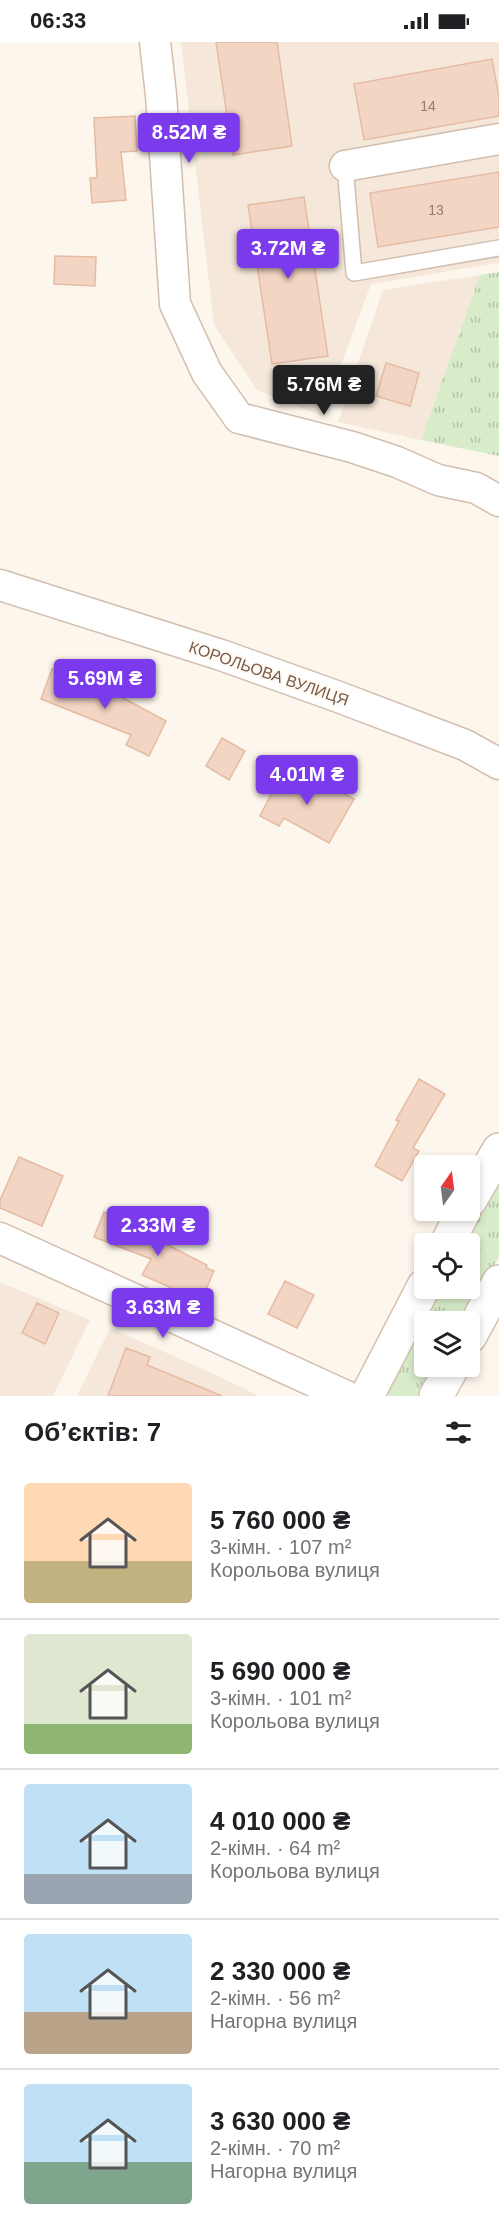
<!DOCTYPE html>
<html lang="uk">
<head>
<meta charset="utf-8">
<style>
	body { margin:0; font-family:Helvetica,sans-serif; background:#f2f2f2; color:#202124; height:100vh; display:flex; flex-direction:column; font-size:22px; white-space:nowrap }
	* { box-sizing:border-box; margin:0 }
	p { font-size:20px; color:#757577 }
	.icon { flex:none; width:33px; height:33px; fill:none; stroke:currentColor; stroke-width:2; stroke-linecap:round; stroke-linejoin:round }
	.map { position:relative; height:1354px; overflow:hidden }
	.sheet { display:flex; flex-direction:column; background:#fff; flex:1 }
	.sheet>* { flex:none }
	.needle { width:39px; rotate:14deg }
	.tools { position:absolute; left:414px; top:1113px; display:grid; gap:12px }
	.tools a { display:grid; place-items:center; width:66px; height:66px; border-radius:6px; background:#fff; box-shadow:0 3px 9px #0003; font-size:30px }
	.price { position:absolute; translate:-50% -51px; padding:0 14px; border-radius:6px; background:#7c3aed; color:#fff; font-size:20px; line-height:39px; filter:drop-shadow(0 2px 3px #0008) }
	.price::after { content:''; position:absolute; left:50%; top:36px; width:18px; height:14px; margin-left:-9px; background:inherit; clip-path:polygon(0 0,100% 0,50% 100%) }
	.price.selected { background:#222; color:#fff }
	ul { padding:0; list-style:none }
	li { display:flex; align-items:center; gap:18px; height:150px; padding:0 24px }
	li+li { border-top:2px solid #e0e0e0 }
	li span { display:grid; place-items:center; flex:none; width:168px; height:120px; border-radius:6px; color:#555 }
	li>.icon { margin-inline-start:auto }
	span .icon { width:72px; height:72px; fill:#fffc; stroke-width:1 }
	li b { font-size:26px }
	h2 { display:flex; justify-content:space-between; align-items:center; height:72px; padding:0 24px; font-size:26px }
	.status { display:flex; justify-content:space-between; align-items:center; height:42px; padding:0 30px; background:#fff; direction:ltr }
	.status svg { height:16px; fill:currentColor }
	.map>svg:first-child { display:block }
	.residential { fill:#f5e8da }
	.grass { fill:url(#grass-tufts) }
	.building { fill:#f3d5c3; stroke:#e6bba3; stroke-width:1.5 }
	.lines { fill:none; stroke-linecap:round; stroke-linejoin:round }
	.service-casing { stroke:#d1beb0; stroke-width:18 }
	.minor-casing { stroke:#d1beb0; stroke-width:33 }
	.secondary-casing { stroke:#d6c0b0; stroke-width:36 }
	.service { stroke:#fff; stroke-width:15 }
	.minor { stroke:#fff; stroke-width:30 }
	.secondary { stroke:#fff; stroke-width:33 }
	.labels { text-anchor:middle; stroke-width:4.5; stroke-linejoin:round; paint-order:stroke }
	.number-label { font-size:14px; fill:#987a6a }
	.street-label { font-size:16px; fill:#7a5c4d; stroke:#fffaf3 }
</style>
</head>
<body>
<div class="status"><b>06:33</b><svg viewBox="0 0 49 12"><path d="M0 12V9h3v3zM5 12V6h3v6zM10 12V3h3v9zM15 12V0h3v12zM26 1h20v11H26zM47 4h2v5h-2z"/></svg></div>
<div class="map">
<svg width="499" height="1354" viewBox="0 0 499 1354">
	<defs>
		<pattern id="grass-tufts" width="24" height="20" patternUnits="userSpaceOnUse" patternTransform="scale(1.5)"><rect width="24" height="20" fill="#d8ecc9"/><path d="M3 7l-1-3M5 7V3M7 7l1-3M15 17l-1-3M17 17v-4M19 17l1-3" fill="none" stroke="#b4c2a5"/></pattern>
	</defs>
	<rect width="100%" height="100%" fill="#fdf6ec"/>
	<path class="residential" d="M 181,0 L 499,0 L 499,221 L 371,242 L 322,374 L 257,348 L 214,283 Z
		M 480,233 L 421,398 L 338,380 L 383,248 Z
		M 0,1240 L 90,1278 L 53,1354 L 0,1354 Z
		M 110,1286 L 212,1331 L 259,1354 L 77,1354 Z"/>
	<path class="grass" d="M 499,230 L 499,414 L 421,398 L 480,233 Z
		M 499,1133 L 499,1215 L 464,1279 L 424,1280 L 424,1324 L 439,1325 L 422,1354 L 389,1354 L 387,1348 L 437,1247 L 470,1246 L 470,1202 L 461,1201 Z"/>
	<path class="building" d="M 216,0 L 277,0 L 292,104 L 233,113 Z
		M 492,17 L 499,55 L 499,74 L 364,98 L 354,42 Z
		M 135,74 L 137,109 L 121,110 L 126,158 L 92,161 L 90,136 L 97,136 L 94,76 Z
		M 499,130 L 499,185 L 378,205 L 370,151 Z
		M 304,155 L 328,314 L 272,322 L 248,163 Z
		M 55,214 L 96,215 L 95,244 L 54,242 Z
		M 386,321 L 419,331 L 410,364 L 376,354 Z
		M 52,627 L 116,652 L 166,679 L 149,714 L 126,703 L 131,693 L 41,657 Z
		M 222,696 L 245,709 L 229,738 L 206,724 Z
		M 284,727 L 320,745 L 323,740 L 354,757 L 329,801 L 284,776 L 279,784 L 260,774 Z
		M 419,1037 L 445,1052 L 413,1106 L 419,1109 L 402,1139 L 375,1124 L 399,1079 L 396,1078 Z
		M 19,1115 L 63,1134 L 42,1184 L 0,1166 L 0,1158 Z
		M 104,1170 L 132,1180 L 131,1184 L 207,1223 L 206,1226 L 214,1229 L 201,1259 L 142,1233 L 151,1217 L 94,1195 Z
		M 285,1239 L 314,1253 L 297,1286 L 268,1272 Z
		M 37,1261 L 59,1271 L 45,1302 L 22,1291 Z
		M 126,1306 L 150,1315 L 147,1323 L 222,1354 L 108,1354 Z"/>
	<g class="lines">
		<g class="service-casing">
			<path id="service" d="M 345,124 L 354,231 L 499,206"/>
		</g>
		<g class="minor-casing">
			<path id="minor" d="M 155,0 L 161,53 L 175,262 L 207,331 L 239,376 L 352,405 L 397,420 L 438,438 L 476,446 L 499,459
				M 345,124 L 499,97
				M 0,543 L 221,613 L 336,654 L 465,703 L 499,722
				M 0,1196 L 346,1354"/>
		</g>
		<g class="secondary-casing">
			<path id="secondary" d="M 470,1158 L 499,1108
				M 447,1202 L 464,1168
				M 470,1294 L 499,1240
				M 367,1354 L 424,1244
				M 436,1354 L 453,1324"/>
		</g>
		<use href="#service" class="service"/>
		<use href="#minor" class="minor"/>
		<use href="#secondary" class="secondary"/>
	</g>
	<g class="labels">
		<g class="number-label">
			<text x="428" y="69">14</text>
			<text x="436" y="173">13</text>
		</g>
		<g class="street-label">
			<text transform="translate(269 631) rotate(19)" y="6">КОРОЛЬОВА ВУЛИЦЯ</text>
		</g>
	</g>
</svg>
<div class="tools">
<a><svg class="needle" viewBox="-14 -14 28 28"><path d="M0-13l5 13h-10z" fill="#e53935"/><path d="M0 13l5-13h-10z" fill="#757577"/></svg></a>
<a><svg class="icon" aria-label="locate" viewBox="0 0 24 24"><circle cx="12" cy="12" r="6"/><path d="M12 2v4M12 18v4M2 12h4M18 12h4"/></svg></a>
<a><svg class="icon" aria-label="layers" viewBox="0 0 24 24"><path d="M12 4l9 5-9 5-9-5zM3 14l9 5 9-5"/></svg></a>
</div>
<b class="price" style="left:189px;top:122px">8.52M ₴</b>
<b class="price" style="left:288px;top:238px">3.72M ₴</b>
<b class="price selected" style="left:324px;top:374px">5.76M ₴</b>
<b class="price" style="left:105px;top:668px">5.69M ₴</b>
<b class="price" style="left:307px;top:764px">4.01M ₴</b>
<b class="price" style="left:158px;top:1215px">2.33M ₴</b>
<b class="price" style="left:163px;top:1297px">3.63M ₴</b>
</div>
<section class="sheet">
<h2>Об’єктів: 7<svg class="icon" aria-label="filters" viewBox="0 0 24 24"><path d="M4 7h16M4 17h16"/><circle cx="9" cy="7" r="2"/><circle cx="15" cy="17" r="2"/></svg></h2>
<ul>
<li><span style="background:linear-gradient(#ffd9b3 65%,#c2b280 0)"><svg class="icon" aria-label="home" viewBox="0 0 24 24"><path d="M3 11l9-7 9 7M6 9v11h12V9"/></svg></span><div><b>5 760 000 ₴</b><p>3-кімн. · 107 m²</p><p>Корольова вулиця</p></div></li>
<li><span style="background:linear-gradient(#dfe7d0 75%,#8fb573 0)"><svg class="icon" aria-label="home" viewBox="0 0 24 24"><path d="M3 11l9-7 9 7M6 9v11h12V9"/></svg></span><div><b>5 690 000 ₴</b><p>3-кімн. · 101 m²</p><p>Корольова вулиця</p></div></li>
<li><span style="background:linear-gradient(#bfe0f5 75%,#9aa5b1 0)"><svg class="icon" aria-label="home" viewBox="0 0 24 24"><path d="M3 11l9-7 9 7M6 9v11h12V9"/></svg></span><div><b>4 010 000 ₴</b><p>2-кімн. · 64 m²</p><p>Корольова вулиця</p></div></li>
<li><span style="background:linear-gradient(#bfe0f5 65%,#b9a48a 0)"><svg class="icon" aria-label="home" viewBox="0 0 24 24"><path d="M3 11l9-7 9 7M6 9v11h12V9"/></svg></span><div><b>2 330 000 ₴</b><p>2-кімн. · 56 m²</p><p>Нагорна вулиця</p></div></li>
<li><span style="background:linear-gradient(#bfe0f5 65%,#7fa58c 0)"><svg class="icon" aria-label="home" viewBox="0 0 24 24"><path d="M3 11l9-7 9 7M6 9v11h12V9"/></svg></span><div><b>3 630 000 ₴</b><p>2-кімн. · 70 m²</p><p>Нагорна вулиця</p></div></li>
</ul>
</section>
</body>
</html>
